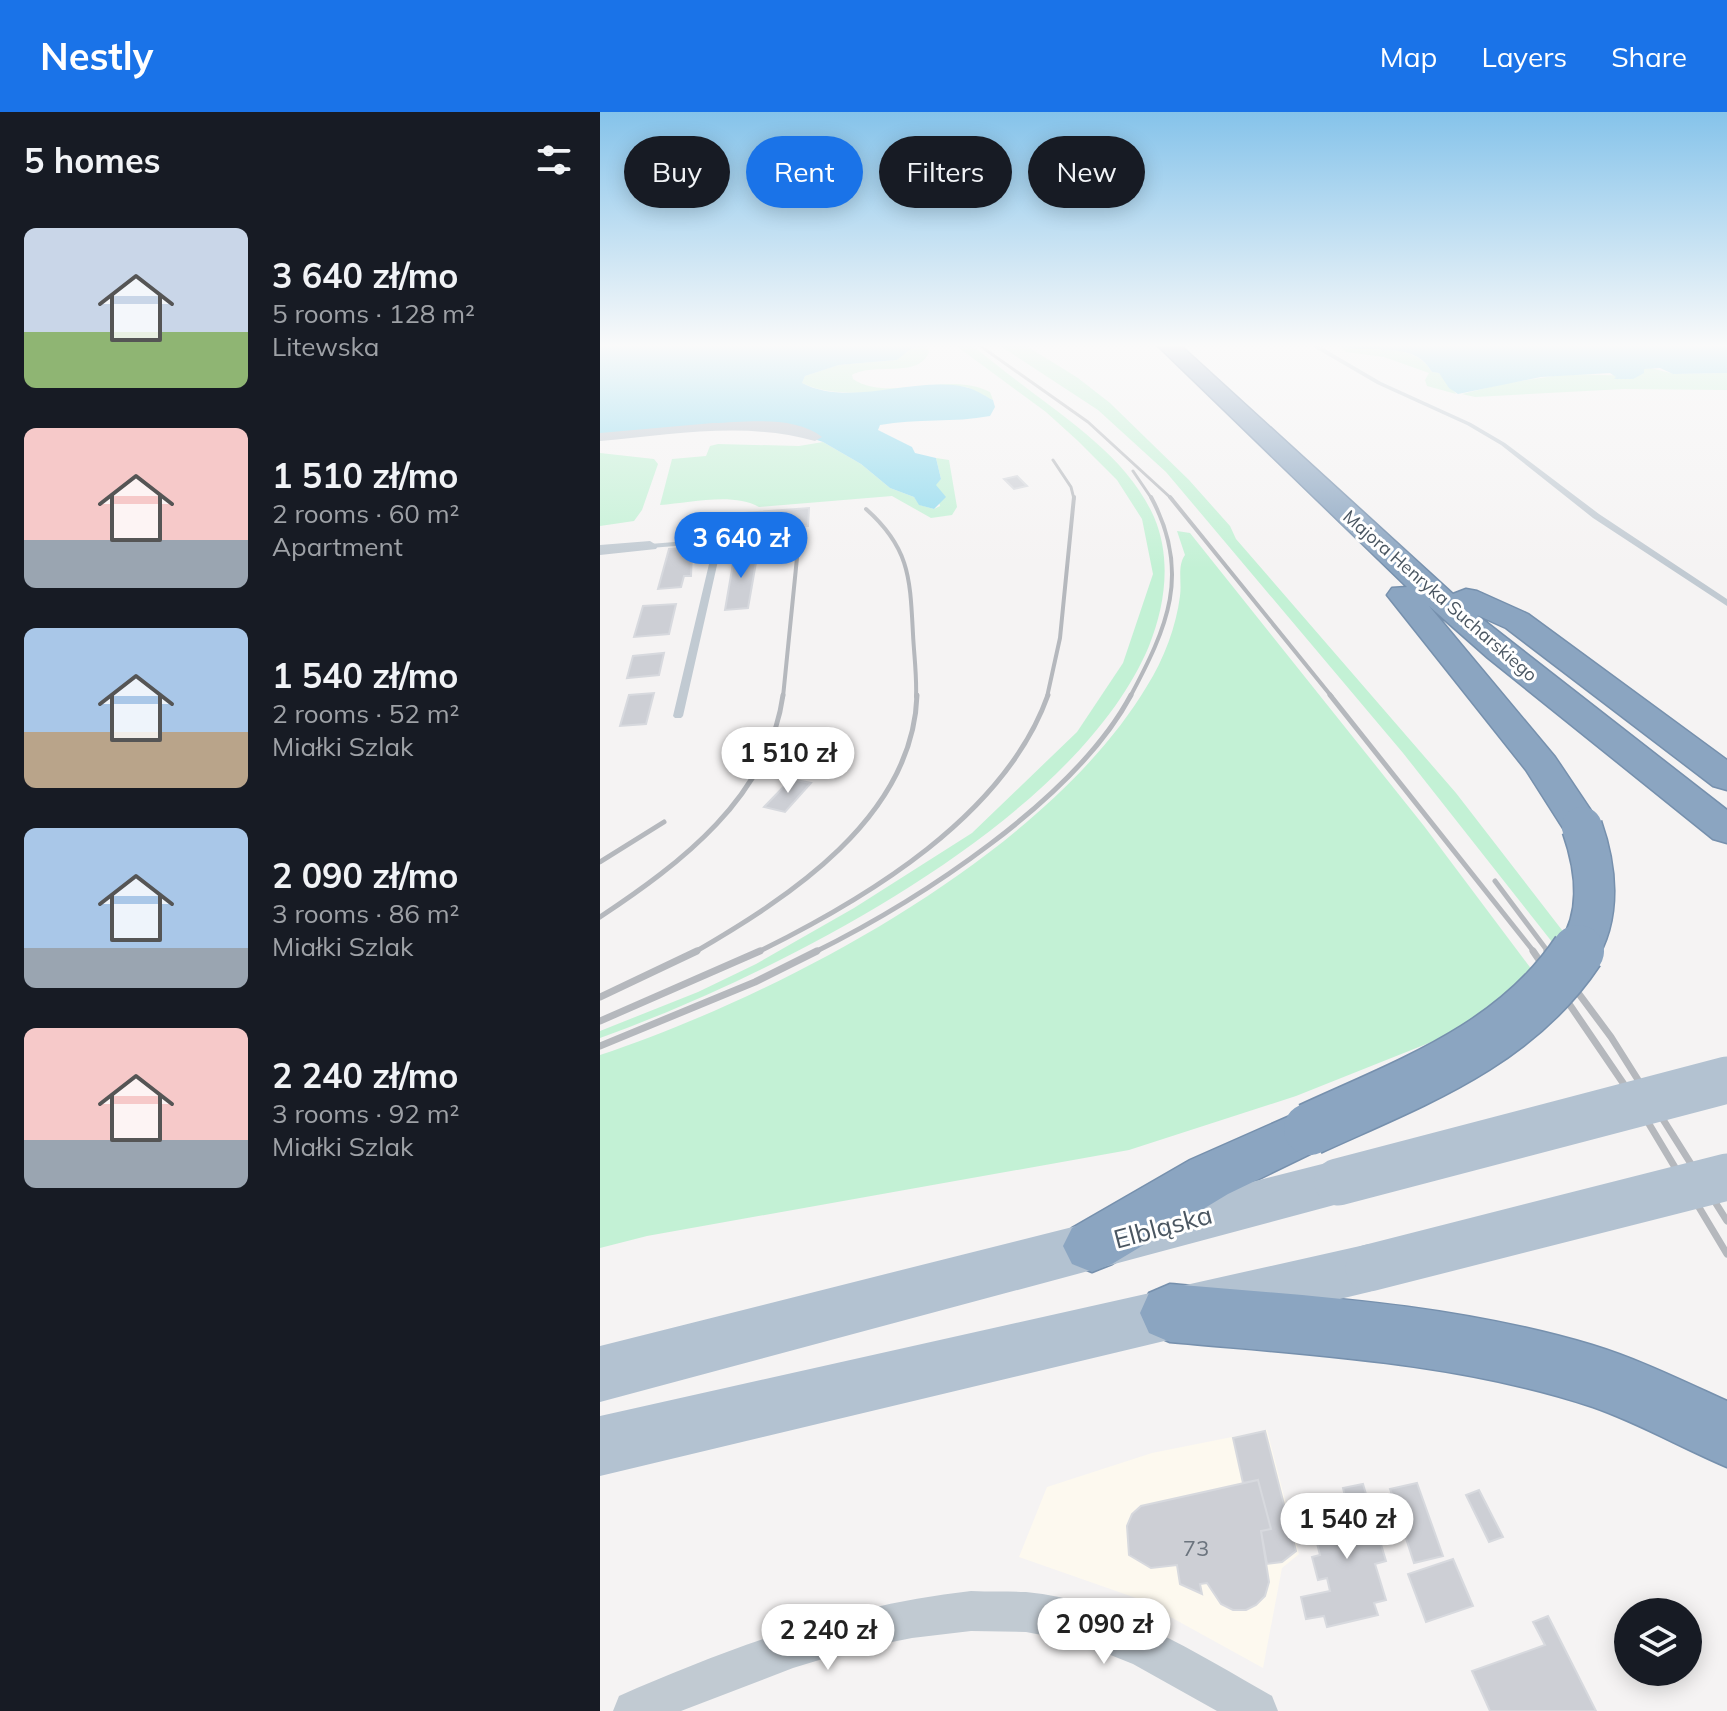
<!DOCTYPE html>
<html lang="en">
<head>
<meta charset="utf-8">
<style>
	body { margin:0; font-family:Mulish,sans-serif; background:#20242c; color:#f1f3f6; height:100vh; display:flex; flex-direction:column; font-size:30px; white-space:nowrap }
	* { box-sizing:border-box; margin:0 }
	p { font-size:26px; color:#9ea1a6 }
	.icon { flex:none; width:44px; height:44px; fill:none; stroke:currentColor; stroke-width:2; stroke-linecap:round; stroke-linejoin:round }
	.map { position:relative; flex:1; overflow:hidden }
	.side { display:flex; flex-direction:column; background:#171b24; width:600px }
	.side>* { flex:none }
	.guide { position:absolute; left:24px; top:24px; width:760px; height:72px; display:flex; gap:16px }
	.controls { position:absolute; left:1014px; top:1486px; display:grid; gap:16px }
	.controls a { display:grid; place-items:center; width:88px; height:88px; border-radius:50%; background:#171b24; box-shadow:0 4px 20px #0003; font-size:40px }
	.price { position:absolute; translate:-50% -68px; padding:0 18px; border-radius:28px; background:#fff; color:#222; font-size:26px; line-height:52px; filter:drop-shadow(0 2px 4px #0008) }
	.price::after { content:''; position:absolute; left:50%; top:48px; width:24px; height:18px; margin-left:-12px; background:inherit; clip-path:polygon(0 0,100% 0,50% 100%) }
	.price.selected { background:#1a73e8; color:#fff }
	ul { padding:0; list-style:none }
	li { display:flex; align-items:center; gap:24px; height:200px; padding:0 24px }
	li span { display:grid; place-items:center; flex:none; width:224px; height:160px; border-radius:12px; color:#555 }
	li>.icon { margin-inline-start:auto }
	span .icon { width:96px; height:96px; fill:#fffc; stroke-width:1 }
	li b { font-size:34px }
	h2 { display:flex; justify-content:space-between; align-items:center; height:96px; padding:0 24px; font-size:34px }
	.chip { padding:0 28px; border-radius:36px; background:#171b24; box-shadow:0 4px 20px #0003; font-size:28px; line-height:72px }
	.chip.selected { background:#1a73e8; color:#fff }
	header { display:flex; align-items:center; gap:48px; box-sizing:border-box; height:112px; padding:0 40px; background:#1a73e8; color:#fff }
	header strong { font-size:38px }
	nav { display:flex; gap:44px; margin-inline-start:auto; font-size:28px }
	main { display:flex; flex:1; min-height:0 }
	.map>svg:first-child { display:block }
	.commercial { fill:#fdf9ef }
	.green { fill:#c3f1d5 }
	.water { fill:#90daee }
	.building { fill:#cdcfd5; stroke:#d7d9de; stroke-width:2 }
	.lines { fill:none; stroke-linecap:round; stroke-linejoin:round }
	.highway-casing { stroke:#7690ad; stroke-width:3 }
	.lane { fill:#c1cad2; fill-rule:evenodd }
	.street { fill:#c1cad2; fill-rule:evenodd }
	.primary { fill:#b3c2d1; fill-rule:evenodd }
	.highway { fill:#8ba5c1; fill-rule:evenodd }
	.rail-far3 { stroke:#b5b8bd; stroke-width:3 }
	.rail-far2 { stroke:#b5b8bd; stroke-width:4 }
	.rail-far1 { stroke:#b5b8bd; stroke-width:5 }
	.rail { stroke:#b5b8bd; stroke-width:7 }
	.highway-bridge-far1-casing { stroke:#7690ad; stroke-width:43; stroke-linecap:butt }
	.highway-bridge-casing { stroke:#7690ad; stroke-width:55; stroke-linecap:butt }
	.primary-bridge { stroke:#b3c2d1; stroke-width:47 }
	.highway-bridge-far1 { stroke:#8ba5c1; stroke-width:40 }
	.highway-bridge { stroke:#8ba5c1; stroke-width:52 }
	.labels { text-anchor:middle; stroke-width:6; stroke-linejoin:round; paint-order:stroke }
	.far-street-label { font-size:18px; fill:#4a5661; stroke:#fff }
	.near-number-label { font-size:22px; fill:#6b747e }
	.near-street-label { font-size:26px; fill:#4a5661; stroke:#fff }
</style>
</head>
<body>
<header>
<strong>Nestly</strong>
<nav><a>Map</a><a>Layers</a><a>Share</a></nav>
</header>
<main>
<section class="side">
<h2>5 homes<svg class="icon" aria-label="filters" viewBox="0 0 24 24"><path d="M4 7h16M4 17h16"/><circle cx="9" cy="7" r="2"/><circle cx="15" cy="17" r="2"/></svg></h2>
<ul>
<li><span style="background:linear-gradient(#c9d6e8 65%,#8fb573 0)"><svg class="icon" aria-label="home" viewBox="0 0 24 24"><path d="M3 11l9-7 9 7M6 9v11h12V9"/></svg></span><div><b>3 640 zł/mo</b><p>5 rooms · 128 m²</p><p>Litewska</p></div></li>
<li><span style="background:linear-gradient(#f6c9c9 70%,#9aa5b1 0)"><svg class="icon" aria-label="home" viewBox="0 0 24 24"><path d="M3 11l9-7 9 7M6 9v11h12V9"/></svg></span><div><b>1 510 zł/mo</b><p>2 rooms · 60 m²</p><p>Apartment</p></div></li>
<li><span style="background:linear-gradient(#a9c7e8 65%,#b9a48a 0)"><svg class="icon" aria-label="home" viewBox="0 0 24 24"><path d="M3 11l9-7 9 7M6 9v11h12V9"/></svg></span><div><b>1 540 zł/mo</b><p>2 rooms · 52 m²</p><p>Miałki Szlak</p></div></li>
<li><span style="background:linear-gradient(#a9c7e8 75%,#9aa5b1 0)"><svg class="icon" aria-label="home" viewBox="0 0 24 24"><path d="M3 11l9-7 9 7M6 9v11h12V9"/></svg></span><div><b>2 090 zł/mo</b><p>3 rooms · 86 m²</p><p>Miałki Szlak</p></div></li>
<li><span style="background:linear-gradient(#f6c9c9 70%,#9aa5b1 0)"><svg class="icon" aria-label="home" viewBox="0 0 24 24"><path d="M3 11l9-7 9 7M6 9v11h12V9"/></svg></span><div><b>2 240 zł/mo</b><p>3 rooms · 92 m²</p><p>Miałki Szlak</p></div></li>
</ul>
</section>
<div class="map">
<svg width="1127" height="1599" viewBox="0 0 1127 1599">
	<rect width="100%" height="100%" fill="#f5f3f3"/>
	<path class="commercial" d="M 667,1318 L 699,1442 L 682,1456 L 663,1556 L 536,1486 L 419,1445 L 447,1375 L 552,1341 Z"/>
	<path class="green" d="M 325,233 L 329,240 C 319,267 274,250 252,263 L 253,267 C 288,291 348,258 390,280 L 393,288 L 367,275 L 353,274 C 311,276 240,290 202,271 L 205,264 L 239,253 L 297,248 L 311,235 Z
		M 355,233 L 371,233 C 389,246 406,261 424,274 C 472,311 529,348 554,405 C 572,447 565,494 549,534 C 474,713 174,863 0,926 L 0,919 L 98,880 L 156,852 L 254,796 L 372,721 L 477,620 L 523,551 L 553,462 L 542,407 L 517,368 L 478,329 L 446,300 Z
		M 399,233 L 425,233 L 478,266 L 510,291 L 589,368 L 630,414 L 636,427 L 856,681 L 965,822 L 956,835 L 803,641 L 566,360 L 498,298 Z
		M 740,234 C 770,241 813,228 832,260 L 839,261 L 856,282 L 827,274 L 825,268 L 829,261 L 784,245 L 746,240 Z
		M 1051,256 L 1074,262 L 1127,261 L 1127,278 L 1024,277 L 875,285 L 862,282 L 907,271 L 967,262 L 1037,264 L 1043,257 Z
		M 223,330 L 261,352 L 290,376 L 314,385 L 320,393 L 334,397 L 340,394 L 335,373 L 341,367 L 336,346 L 349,348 L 357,395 L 352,403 L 331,406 L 292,384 L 159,395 C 133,380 89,391 60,393 L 72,347 L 106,344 L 110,334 L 118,332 L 199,334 Z
		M 0,341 L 54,347 L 58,352 L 42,398 L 34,409 L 0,414 Z
		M 577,419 L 590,421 L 824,714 L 935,862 L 859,919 L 696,984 L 529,1038 L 47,1124 L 0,1136 L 0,943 C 183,882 446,743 547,574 C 564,547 576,515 580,484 C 582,470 577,454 585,443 Z"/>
	<path class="water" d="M 0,233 L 315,233 L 297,248 L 239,253 L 205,264 L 202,271 C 250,296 315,264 365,275 C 375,277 385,284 393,288 L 395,295 L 390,304 C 354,311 316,306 280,313 L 278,318 L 312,335 L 315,341 L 336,346 L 341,367 L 336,373 L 346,385 L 334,397 L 319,393 L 314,385 L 290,376 L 261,352 L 223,330 L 169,312 L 0,324 Z
		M 740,233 L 1127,233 L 1127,261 L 1073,262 L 1060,256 L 1044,257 L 1044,261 L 1033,267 L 1014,267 L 1016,265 L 1010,261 L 941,265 L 858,282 L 849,276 L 839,261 L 832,260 C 813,226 768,244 740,233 Z"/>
	<path class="building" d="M 417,364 L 427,374 L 414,377 L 404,367 Z
		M 209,396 L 208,414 L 111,421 L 116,403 Z
		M 98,435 L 97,441 L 92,442 L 91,464 L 84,464 L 81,475 L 58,477 L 69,437 Z
		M 158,439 L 148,496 L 125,498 L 135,440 Z
		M 76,492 L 69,522 L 34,525 L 43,494 Z
		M 64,541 L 59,563 L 27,566 L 33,544 Z
		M 54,581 L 46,612 L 20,614 L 29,583 Z
		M 191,667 L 211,671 L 185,700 L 164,695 Z
		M 665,1319 L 696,1439 L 682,1450 L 667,1452 L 661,1419 L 671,1417 L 658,1368 L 643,1371 L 633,1326 Z
		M 658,1368 L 671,1417 L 661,1419 L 669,1470 L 665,1484 L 656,1493 L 646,1498 L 633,1498 L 621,1492 L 607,1471 L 600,1472 L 602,1482 L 580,1472 L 577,1453 L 551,1456 L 529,1443 L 527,1414 L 532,1402 L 541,1394 Z
		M 817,1371 L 843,1444 L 814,1451 L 790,1377 Z
		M 763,1372 L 786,1449 L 775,1452 L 786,1488 L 774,1491 L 778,1503 L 727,1515 L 724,1504 L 706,1507 L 701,1485 L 730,1479 L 727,1466 L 718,1468 L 712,1445 L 720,1443 L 709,1400 L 747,1392 L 743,1376 Z
		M 879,1378 L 903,1425 L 889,1430 L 866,1383 Z
		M 853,1447 L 873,1494 L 826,1510 L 808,1462 Z
		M 948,1504 L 996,1599 L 890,1599 L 872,1559 L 945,1533 L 933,1510 Z"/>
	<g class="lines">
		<g class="highway-casing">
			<path id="highway" d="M 557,233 L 580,233 L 853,482 L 866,477 L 877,479 L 928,502 L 1127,648 L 1127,678 L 1113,674 L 906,516 L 877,503 L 1127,698 L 1127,731 L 1113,727 L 888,546 L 829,494 L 955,645 L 1002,715 L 996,724 L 982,728 L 968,724 L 926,658 L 787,483 L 792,476 L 807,475 Z
				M 710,995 L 729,1001 L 736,1017 L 729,1033 L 628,1082 L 512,1152 L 492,1160 L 472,1152 L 463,1134 L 472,1116 L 590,1048 Z
				M 570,1172 C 711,1184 855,1192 992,1233 C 1038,1247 1083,1269 1127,1289 L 1127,1355 C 1082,1336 1039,1311 993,1295 C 857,1250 711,1243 570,1230 L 549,1221 L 540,1201 L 549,1181 Z"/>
		</g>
		<path class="lane" d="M 710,233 L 718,233 L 781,270 L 871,311 L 905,331 L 999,402 L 1127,487 L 1127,494 L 993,406 L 901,333 L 867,313 L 777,272 Z
			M 186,421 L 190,423 L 189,425 L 122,431 L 83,604 L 81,606 L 75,606 L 73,604 L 114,431 L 50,436 L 46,434 L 50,432 Z"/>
		<path class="street" d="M 113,311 C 145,310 195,303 222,325 L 215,329 C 145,309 72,323 0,329 L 0,321 Z
			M 50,429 L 58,434 L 56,437 L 0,443 L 0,433 Z
			M 371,1479 C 389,1480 407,1479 426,1480 C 515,1488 596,1541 672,1584 L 678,1599 L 617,1599 L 533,1552 L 478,1530 L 426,1520 L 371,1519 L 312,1526 L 252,1538 L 193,1556 L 81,1599 L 13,1599 L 19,1584 C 133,1534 246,1493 371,1479 Z"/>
		<path class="primary" d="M 738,1048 L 756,1055 L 763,1070 L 756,1085 L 738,1092 L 0,1290 L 0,1234 Z
			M 769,1132 L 788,1139 L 796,1156 L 788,1173 L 769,1180 L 0,1364 L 0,1304 Z"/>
		<use href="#highway" class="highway"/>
		<path class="rail-far3" d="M 379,233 L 488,310 L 572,387
			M 453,348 L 471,375 L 474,387
			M 533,359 L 552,387"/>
		<path class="rail-far2" d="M 570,385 L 732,585
			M 266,397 C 310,436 310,466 313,522 C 314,543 317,564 316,585
			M 183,585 L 200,416
			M 447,585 L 460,526 L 474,385
			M 530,585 C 567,516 592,461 551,385"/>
		<path class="rail-far1" d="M 730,583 L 935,841
			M 0,750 L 64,710
			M 895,769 L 949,841
			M 0,805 C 80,752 169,685 183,583
			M 93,841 C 188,786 313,706 317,583
			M 156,841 C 266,787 405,704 448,583
			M 213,841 C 318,789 475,688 531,583"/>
		<path class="rail" d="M 933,839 L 1034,987 L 1127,1142
			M 947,839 L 1011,925 L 1127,1109
			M 0,885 L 97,839
			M 0,909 L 160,839
			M 0,934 L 155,870 L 217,839"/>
		<g class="highway-bridge-far1-casing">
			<path id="highway-bridge-far1" d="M 977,841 C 1002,803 996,755 982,715"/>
		</g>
		<g class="highway-bridge-casing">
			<path id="highway-bridge" d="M 710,1017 C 810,971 915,934 978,839"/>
		</g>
		<path class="primary-bridge" d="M 738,1070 L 1127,968
			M 769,1156 L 1127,1065"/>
		<use href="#highway-bridge-far1" class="highway-bridge-far1"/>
		<use href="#highway-bridge" class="highway-bridge"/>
	</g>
	<linearGradient id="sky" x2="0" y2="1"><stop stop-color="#85c3ea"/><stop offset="0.51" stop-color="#fafafa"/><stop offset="1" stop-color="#fafafa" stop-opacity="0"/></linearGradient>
	<rect width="1127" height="457" fill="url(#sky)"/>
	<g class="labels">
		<g class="far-street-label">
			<text transform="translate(840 484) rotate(41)" y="6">Majora Henryka Sucharskiego</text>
		</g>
		<g class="near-number-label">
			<text x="596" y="1444">73</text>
		</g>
		<g class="near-street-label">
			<text transform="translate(563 1115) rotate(-15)" y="9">Elbląska</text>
		</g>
	</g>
</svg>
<div class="controls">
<a><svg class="icon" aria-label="layers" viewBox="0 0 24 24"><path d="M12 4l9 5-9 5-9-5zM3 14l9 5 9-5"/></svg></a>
</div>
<b class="price selected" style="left:141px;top:468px">3 640 zł</b>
<b class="price" style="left:188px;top:683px">1 510 zł</b>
<b class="price" style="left:747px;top:1449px">1 540 zł</b>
<b class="price" style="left:504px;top:1554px">2 090 zł</b>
<b class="price" style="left:228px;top:1560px">2 240 zł</b>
<div class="guide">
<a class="chip">Buy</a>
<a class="chip selected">Rent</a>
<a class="chip">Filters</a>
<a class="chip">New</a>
</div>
</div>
</main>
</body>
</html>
